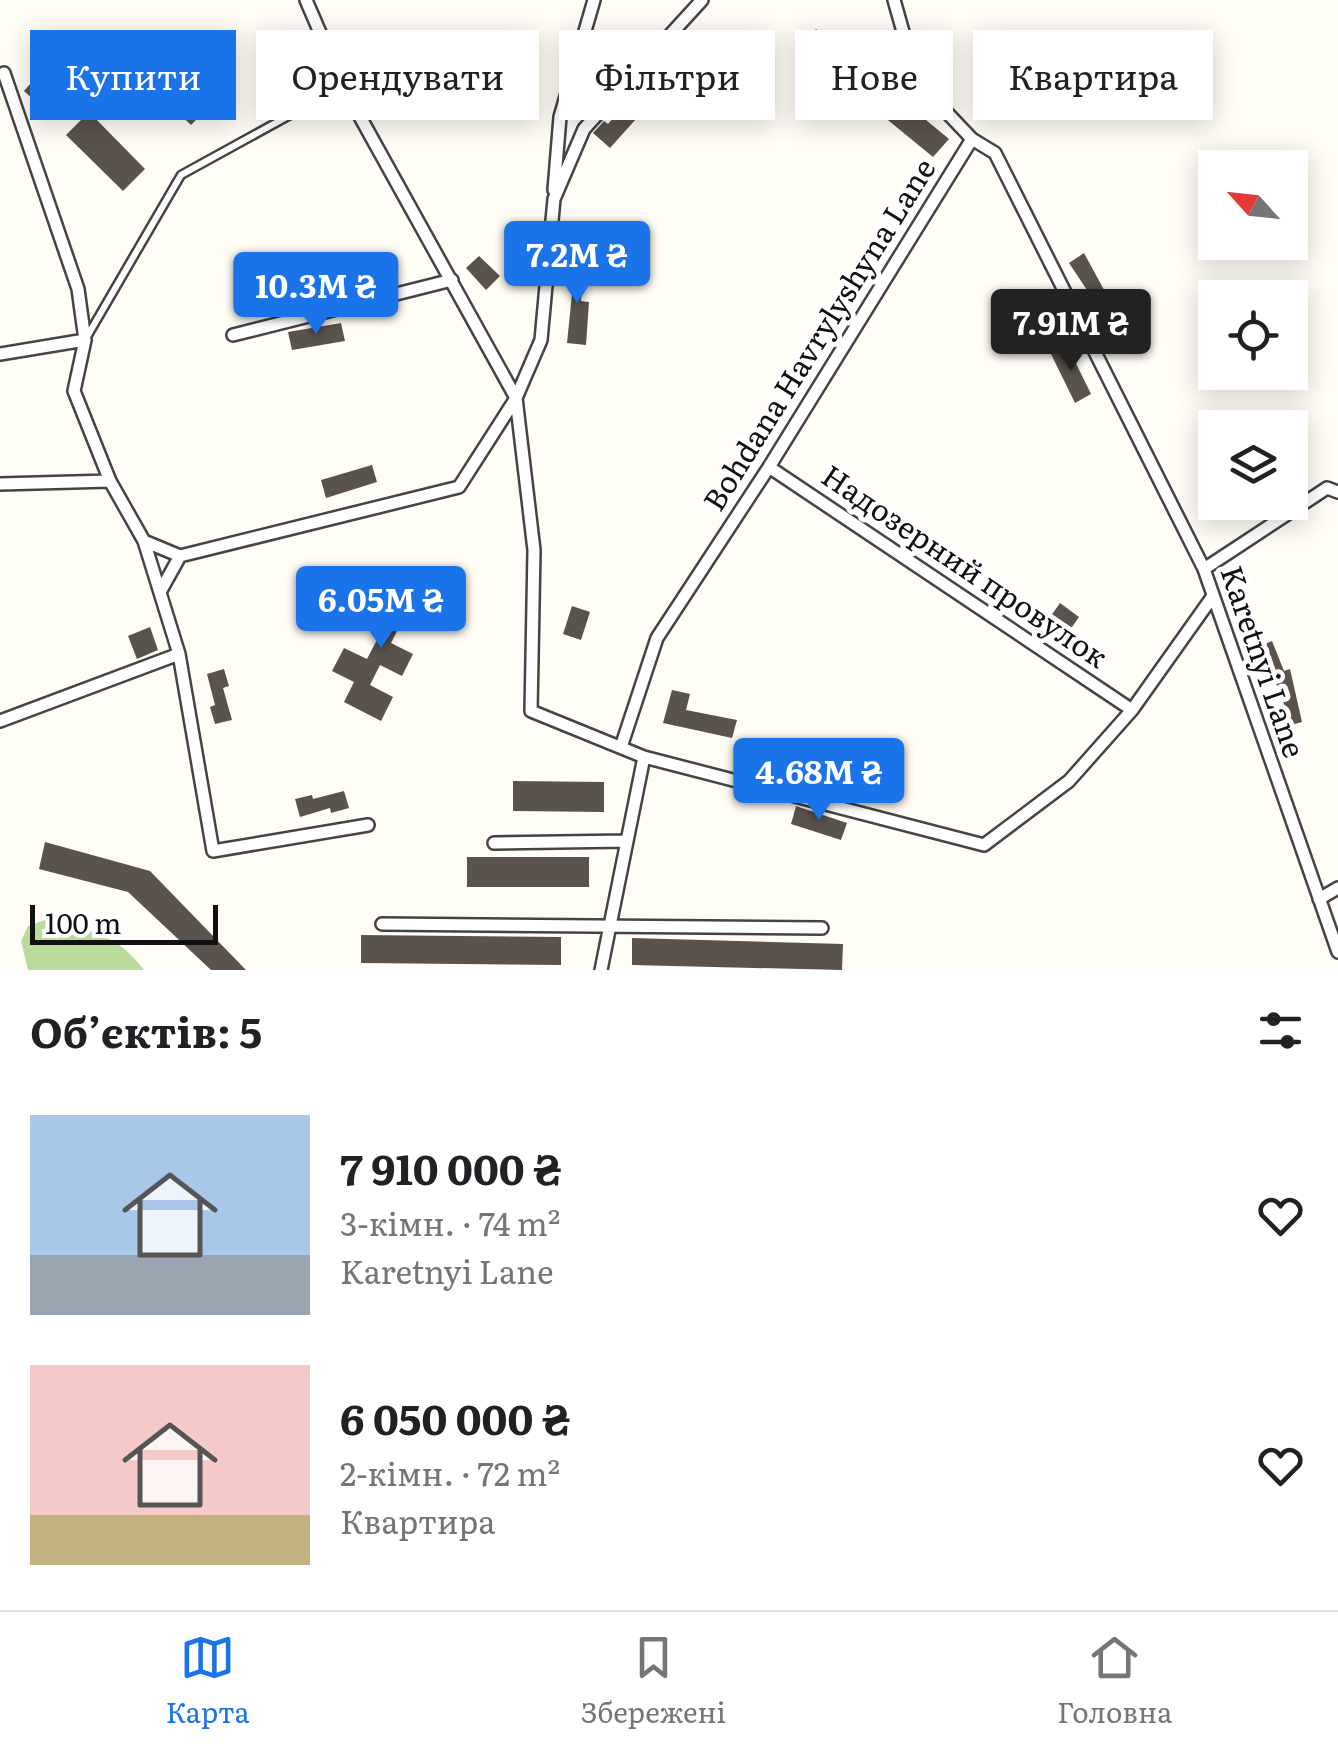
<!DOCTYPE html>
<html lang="uk">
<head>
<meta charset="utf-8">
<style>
	body { margin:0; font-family:Literata,serif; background:#f6f6f6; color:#202124; height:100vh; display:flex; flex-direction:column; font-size:38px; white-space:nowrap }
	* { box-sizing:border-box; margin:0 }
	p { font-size:32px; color:#757577 }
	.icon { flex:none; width:55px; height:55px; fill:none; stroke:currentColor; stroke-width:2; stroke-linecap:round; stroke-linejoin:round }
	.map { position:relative; height:970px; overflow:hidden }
	.drawer { display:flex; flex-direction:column; background:#fff; flex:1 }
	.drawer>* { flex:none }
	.guide { position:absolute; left:30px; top:30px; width:1280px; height:90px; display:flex; gap:20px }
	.needle { width:65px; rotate:297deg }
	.fabs { position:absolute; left:1198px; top:150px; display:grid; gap:20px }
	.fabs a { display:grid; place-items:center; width:110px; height:110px; border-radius:0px; background:#fff; box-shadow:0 5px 25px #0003; font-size:50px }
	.scale { position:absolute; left:30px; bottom:25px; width:188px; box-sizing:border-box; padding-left:10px; border:5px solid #111; border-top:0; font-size:28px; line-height:35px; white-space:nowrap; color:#111; -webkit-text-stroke:8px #fff; paint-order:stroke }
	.price { position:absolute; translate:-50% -85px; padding:0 22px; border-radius:10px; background:#1a73e8; color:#fff; font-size:32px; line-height:65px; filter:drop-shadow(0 2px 5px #0008) }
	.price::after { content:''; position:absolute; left:50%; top:60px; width:30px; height:22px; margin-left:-15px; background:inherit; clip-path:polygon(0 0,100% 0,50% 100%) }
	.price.active { background:#222; color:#fff }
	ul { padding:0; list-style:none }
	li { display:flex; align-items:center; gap:30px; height:250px; padding:0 30px }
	li span { display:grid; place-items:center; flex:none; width:280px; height:200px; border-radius:0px; color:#555 }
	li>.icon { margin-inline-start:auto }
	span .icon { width:120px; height:120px; fill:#fffc; stroke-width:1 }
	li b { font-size:42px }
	h2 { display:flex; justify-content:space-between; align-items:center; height:120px; padding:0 30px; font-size:42px }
	.chip { padding:0 35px; border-radius:0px; background:#fff; box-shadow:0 5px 25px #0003; font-size:35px; line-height:90px }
	.chip.active { background:#1a73e8; color:#fff }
	.tab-bar { display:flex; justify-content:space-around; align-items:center; height:140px; border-top:2px solid #e0e0e0; background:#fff; font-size:28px; color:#757577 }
	.tab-bar a { display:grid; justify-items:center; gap:5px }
	.tab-bar .active { color:#1a73e8 }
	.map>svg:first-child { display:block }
	.forest { fill:#b9dc9c }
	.building { fill:#5a524d }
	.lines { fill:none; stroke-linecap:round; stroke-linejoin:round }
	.service-casing { stroke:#444; stroke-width:11 }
	.minor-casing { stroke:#444; stroke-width:16 }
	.service { stroke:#fff; stroke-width:6 }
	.minor { stroke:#fff; stroke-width:11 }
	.labels { text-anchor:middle; stroke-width:10; stroke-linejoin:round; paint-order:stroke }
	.street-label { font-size:30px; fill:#111; stroke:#fff }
</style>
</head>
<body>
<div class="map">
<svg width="1338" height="970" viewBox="0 0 1338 970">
	<rect width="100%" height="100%" fill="#fffdf5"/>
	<path class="forest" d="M 45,920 C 87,931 115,931 144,970 L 28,970 L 21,941 L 28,926 Z"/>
	<path class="building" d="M 816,29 L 949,139 L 933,157 L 800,48 Z
		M 43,69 L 64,90 L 46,111 L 24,91 Z
		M 169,69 L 209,107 L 191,125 L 152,87 Z
		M 632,97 L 645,109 L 610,148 L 593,133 L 604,121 L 608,124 Z
		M 89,112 L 145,169 L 123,191 L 66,135 Z
		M 1084,253 L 1109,299 L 1093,307 L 1087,290 L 1069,263 Z
		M 479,256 L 500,276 L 486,290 L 466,268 Z
		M 565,265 L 584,266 L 581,301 L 589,302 L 586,345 L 567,343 L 573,284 L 564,283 Z
		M 341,323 L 345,341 L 292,350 L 288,332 Z
		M 1067,345 L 1091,394 L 1075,403 L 1051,354 Z
		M 372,465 L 377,482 L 326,498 L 321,480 Z
		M 405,590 L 436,606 L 422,631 L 402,621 L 391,643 L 413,654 L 402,676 L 380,665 L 370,685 L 393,697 L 381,721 L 344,702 L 354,682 L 332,671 L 344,648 L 367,659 L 380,634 L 358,623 L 371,597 L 395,610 Z
		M 1060,603 L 1079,617 L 1065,637 L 1046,623 Z
		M 572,606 L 590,612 L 581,640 L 563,634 Z
		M 150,627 L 158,650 L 137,659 L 128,636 Z
		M 1272,641 L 1284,671 L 1290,669 L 1302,722 L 1284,727 L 1280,709 L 1285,707 L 1268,662 L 1262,665 L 1255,648 Z
		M 224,669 L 229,686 L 223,688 L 232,720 L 215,724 L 210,707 L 215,705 L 207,674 Z
		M 672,690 L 690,694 L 686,710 L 737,720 L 732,738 L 663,723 Z
		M 800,748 L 850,760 L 845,778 L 795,766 Z
		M 513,781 L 604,782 L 604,812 L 513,811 Z
		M 344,791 L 349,808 L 331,813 L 330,808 L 300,817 L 295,799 L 312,795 L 313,799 Z
		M 796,806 L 847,823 L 841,840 L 791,824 Z
		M 45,842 L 150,871 L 246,970 L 211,970 L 128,892 L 39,869 Z
		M 467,857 L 589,857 L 589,887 L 467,887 Z
		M 361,935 L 561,937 L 561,965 L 361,963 Z
		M 632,938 L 843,944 L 842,970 L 632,965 Z"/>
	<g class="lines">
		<g class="service-casing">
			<path id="service" d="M 88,335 L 181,175 L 343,86"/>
		</g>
		<g class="minor-casing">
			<path id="minor" d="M 702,0 L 584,129 L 554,199 L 541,340 L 516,398 L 534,550 L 531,711 L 644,757 L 984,845 L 1069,781 L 1132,710 L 1213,596
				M 894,0 L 917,81 L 972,139 L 995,153 L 1204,569 L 1338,952
				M 554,190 L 560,117 L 594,0
				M 233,335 L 452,280
				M 85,340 L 74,391 L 110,481 L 144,541 L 179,654 L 213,851 L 368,825
				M 0,354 L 85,340 L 78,289 L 4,73
				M 769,467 L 1132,710
				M 0,484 L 110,481
				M 144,541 L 180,556 L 459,487 L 516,398 L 343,86 L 306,0
				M 1204,569 L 1327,488 L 1338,492
				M 160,592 L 180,556
				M 0,721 L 179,654
				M 621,747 L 657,638 L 769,467 L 972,139
				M 494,843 L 627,841
				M 1319,899 L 1338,888
				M 382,924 L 822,928
				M 601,970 L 644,757"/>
		</g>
		<use href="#service" class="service"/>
		<use href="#minor" class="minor"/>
	</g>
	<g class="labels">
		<g class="street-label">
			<text transform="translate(820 335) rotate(-58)" y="10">Bohdana Havrylyshyna Lane</text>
			<text transform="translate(964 567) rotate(34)" y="10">Надозерний провулок</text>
			<text transform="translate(1262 662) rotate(71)" y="10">Karetnyi Lane</text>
		</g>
	</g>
</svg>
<div class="fabs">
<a><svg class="needle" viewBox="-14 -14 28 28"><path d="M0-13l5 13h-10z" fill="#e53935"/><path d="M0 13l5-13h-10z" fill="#757577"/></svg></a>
<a><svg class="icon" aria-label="locate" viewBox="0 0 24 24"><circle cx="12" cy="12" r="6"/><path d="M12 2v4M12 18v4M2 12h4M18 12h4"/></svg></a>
<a><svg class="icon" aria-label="layers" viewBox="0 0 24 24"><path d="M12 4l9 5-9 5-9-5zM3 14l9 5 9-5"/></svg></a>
</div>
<div class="scale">100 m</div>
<b class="price" style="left:577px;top:306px">7.2M ₴</b>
<b class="price" style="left:316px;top:337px">10.3M ₴</b>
<b class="price active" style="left:1071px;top:374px">7.91M ₴</b>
<b class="price" style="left:381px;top:651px">6.05M ₴</b>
<b class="price" style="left:819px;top:823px">4.68M ₴</b>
<div class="guide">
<a class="chip active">Купити</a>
<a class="chip">Орендувати</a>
<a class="chip">Фільтри</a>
<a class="chip">Нове</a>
<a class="chip">Квартира</a>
</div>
</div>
<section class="drawer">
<h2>Об’єктів: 5<svg class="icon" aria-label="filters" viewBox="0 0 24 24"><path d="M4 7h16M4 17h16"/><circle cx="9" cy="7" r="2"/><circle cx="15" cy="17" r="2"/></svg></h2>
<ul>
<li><span style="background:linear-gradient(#a9c7e8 70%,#9aa5b1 0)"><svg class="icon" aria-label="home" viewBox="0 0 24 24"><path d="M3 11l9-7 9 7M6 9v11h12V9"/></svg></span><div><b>7 910 000 ₴</b><p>3-кімн. · 74 m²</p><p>Karetnyi Lane</p></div><svg class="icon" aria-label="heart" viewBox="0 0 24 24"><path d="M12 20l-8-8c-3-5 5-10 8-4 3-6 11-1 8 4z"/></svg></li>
<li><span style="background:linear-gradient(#f6c9c9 75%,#c2b280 0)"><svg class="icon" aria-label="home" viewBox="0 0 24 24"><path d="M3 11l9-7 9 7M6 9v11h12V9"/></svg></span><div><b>6 050 000 ₴</b><p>2-кімн. · 72 m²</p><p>Квартира</p></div><svg class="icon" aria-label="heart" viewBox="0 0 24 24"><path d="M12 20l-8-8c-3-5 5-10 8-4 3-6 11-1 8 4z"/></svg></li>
</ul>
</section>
<nav class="tab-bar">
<a class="active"><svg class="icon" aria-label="map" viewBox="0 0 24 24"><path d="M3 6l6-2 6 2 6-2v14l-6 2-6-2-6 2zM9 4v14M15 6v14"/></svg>Карта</a>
<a><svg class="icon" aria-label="saved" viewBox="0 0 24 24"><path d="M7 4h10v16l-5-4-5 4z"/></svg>Збережені</a>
<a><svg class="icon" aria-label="home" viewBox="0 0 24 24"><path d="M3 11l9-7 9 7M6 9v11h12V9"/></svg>Головна</a>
</nav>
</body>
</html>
